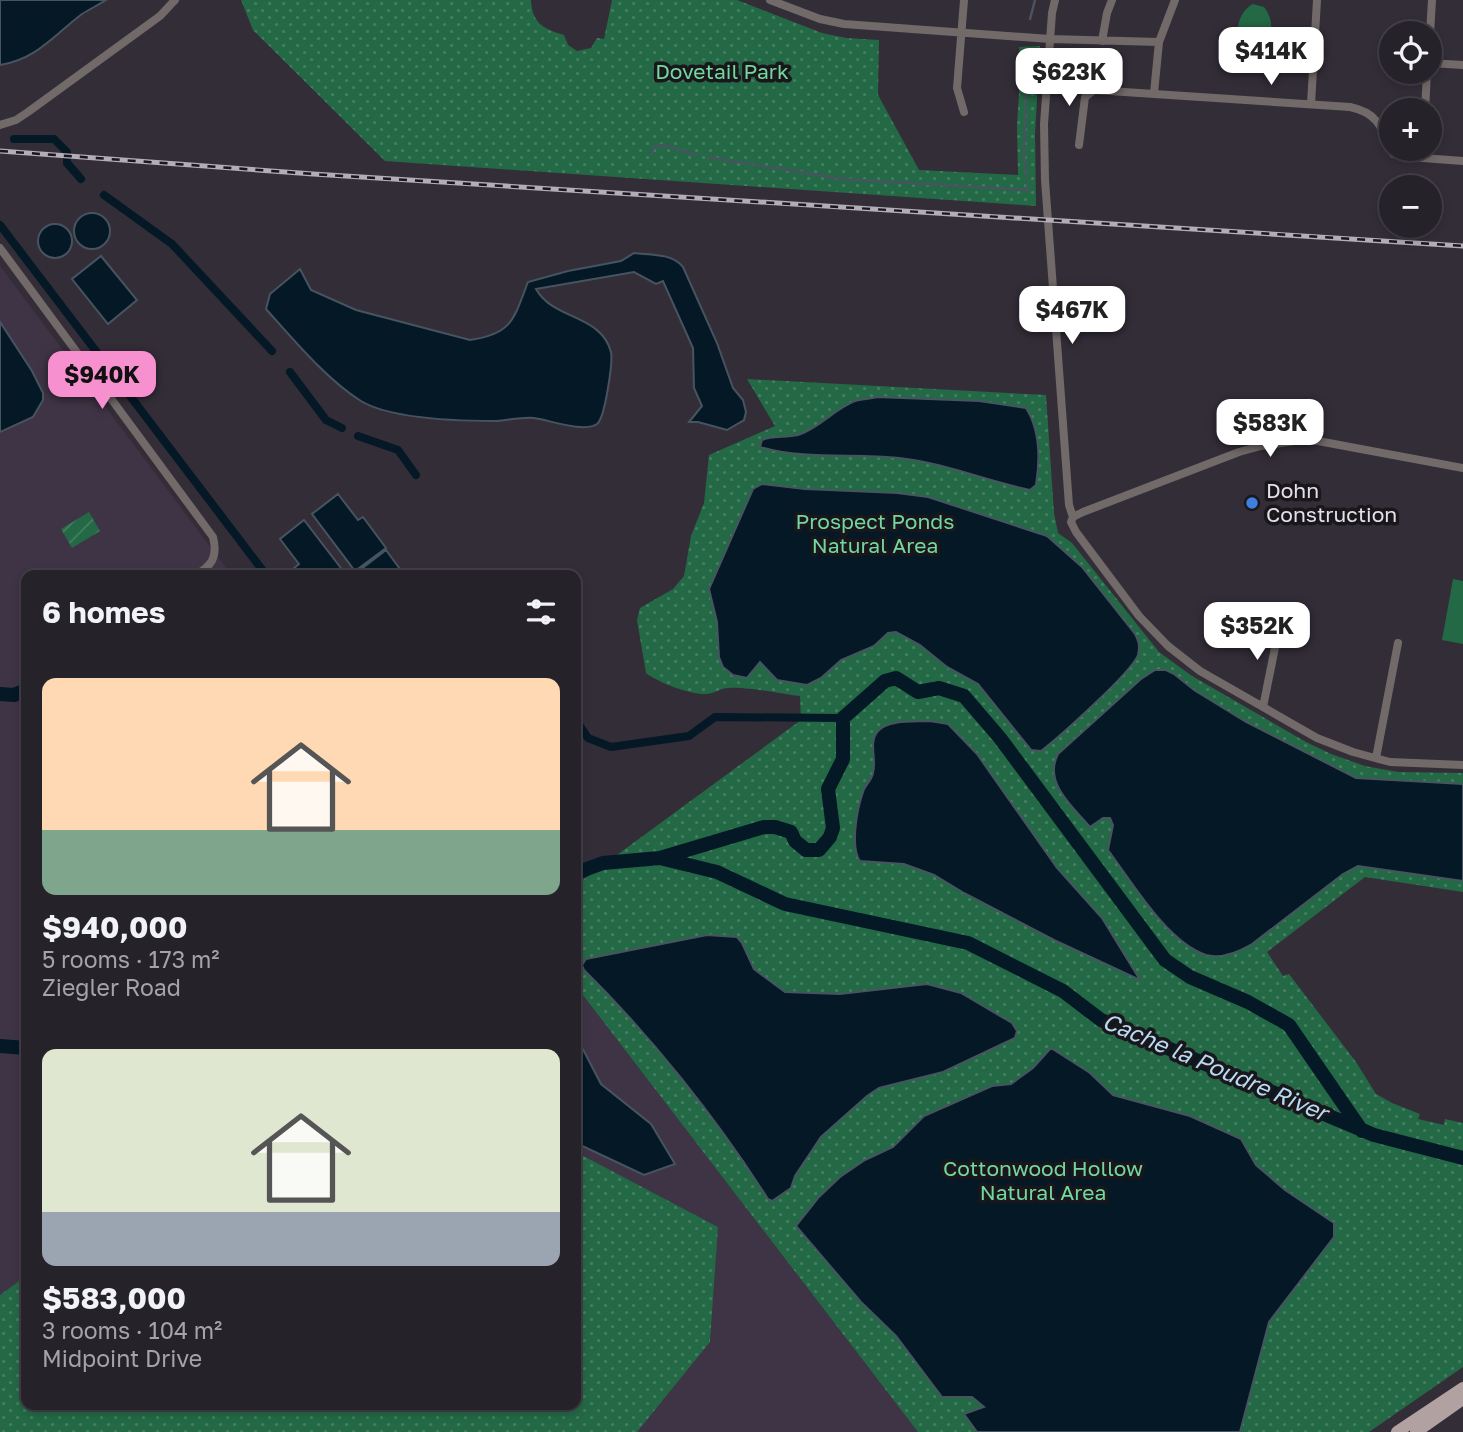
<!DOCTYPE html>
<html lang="en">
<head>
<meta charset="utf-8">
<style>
	body { margin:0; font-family:"Golos Text",sans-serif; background:#2e2a32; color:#f1f3f6; height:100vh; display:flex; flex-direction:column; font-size:26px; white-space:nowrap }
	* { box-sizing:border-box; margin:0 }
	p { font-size:23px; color:#a4a4a8 }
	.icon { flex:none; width:38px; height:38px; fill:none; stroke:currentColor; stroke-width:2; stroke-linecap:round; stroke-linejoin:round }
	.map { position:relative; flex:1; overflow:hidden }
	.panel { position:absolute; left:21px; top:570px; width:560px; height:840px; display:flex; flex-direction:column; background:#26222a; border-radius:14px; box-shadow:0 4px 10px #0003,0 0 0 2px #423f47 }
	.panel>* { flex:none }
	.fabs { position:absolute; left:1379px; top:21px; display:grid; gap:14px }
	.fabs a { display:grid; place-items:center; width:63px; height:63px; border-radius:50%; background:#26222a; box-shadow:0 4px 10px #0003,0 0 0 2px #423f47; font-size:35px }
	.price { position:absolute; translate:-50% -60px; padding:0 16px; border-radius:14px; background:#fff; color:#222; font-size:23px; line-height:46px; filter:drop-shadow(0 2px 4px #0008) }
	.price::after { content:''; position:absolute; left:50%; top:42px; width:21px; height:16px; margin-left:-10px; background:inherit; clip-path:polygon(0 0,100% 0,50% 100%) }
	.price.on { background:#f690cf; color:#111 }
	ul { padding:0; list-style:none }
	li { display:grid; align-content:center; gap:14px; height:371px; padding:0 21px }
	li span { display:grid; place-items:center; height:217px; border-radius:14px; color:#555 }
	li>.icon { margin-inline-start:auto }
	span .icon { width:126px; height:126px; fill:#fffc; stroke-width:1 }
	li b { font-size:30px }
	h2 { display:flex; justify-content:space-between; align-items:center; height:84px; padding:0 21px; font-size:30px }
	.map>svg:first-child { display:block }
	.built { fill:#3e3445 }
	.grass { fill:#246946 }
	.park { fill:url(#park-dots) }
	.garden { fill:url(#garden-furrows) }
	.water { fill:#041826; stroke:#475460; stroke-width:2 }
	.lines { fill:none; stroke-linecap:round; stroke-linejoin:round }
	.stream { stroke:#475460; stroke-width:2.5 }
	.canal { stroke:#041826; stroke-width:8 }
	.river { stroke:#041826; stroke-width:14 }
	.minor { stroke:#716a69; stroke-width:8 }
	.primary { stroke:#b1a2a1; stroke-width:12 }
	.rail-casing { stroke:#b2adb6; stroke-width:5 }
	.rail { stroke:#1a171c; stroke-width:2.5; stroke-dasharray:8; stroke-linecap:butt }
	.shop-dot { fill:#3f7fe0; stroke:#1a171c; stroke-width:2.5 }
	.labels { text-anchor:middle; stroke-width:7; stroke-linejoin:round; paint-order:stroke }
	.park-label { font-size:21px; fill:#73d79f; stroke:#1a171c }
	.poi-label { font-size:21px; fill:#e4e0e7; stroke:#1a171c; text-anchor:start }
	.water-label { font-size:23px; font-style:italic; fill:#b8daf3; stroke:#1a171c }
</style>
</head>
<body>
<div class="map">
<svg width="1463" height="1432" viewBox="0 0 1463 1432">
	<defs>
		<pattern id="park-dots" width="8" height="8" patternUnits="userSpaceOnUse" patternTransform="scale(1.75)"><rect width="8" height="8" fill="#246946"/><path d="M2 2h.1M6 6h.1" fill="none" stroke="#447e61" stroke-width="1.8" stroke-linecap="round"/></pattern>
		<pattern id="garden-furrows" width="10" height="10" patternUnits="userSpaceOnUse" patternTransform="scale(1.75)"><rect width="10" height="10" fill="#246946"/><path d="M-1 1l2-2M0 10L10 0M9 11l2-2" fill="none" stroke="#447e61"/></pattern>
	</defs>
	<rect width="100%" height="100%" fill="#332d38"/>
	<path class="built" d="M 0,266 L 232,576 L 26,576 L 26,1276 L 0,1295 Z
		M 576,986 L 918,1432 L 637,1432 L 710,1342 L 718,1227 L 576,1152 Z"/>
	<path class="grass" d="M 1253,4 L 1264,7 C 1276,22 1273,44 1256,54 C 1230,51 1234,13 1253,4 Z
		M 1453,579 L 1463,581 L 1463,644 L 1442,640 Z"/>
	<path class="park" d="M 241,0 L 531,0 C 532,23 543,29 564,35 L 568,45 L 577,51 L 591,48 L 597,38 L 604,39 L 612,0 L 737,0 L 822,33 L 846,38 L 879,40 L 878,95 L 919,170 L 1018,175 L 1017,126 L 1021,60 L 1019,47 L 1040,46 L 1035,134 L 1036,206 L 385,161 L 253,30 Z
		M 747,379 L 1046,395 L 1054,513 L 1058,533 L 1072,543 L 1159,652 L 1192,676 L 1306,742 L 1331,754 L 1365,766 L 1398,772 L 1463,773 L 1463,892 L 1365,877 L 1267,952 L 1283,976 L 1289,974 L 1356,1062 L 1376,1094 L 1392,1103 L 1420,1114 L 1418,1119 L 1444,1125 L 1445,1119 L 1463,1123 L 1463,1367 L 1369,1432 L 918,1432 L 576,986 L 576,885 L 801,720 L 800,696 C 782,694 744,686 728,688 C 721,688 715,693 707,694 C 691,695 659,683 646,673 L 637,620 L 640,608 L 673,589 L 684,576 L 691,536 L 704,503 L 709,455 L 775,426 Z
		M 576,1152 L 718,1227 L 710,1342 L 637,1432 L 0,1432 L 0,1295 L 26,1276 L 26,1405 L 576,1405 Z"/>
	<path class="garden" d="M 89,512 L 100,531 L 72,548 L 61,529 Z"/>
	<path class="water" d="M 0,0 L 106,0 C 98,5 90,9 82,14 C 54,35 37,59 0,65 Z
		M74 231a18 18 0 1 1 36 0a18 18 0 1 1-36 0Z
		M38 241a17 17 0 1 1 34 0a17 17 0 1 1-34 0Z
		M 634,253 C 650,255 672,253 683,267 L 717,343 L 733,388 L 743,400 L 746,412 L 744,420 L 727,430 L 698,422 L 689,422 L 702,406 L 694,388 L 693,348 L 663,281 L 656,284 L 634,272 L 536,289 C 553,320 601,314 611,352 C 613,362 605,418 597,424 C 584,433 549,420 534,418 C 522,417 509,420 497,421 C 462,421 391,419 361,401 C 327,380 293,339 266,309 L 270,294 L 300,269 L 311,290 L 356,310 L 470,340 C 513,334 514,318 528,282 L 568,271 L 621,261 Z
		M 101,256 L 137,300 L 108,324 L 72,279 Z
		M 0,322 L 32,371 L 43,393 L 43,400 L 33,417 L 0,432 Z
		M 877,397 L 979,401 L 1026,408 C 1040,430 1040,460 1036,485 L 1030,490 C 986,481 945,463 899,458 C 854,453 805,460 760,447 L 762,440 C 772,435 786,438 798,435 C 820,428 834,409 855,401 C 862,399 870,399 877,397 Z
		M 762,484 L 805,489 L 897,493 L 928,497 L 1047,536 L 1082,567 L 1135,634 C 1139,641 1140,646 1138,655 C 1132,672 1058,738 1041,751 L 1031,750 L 978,684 L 947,667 L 920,645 L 896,632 L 888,633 L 874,646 L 841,660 L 821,678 L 807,685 L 777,680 L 760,662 L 747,678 L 733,675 L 723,667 L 719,657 L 717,622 L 709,589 L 753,489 Z
		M 338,494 L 358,520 L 363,517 L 386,548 L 355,571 L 312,514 Z
		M 304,520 L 347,576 L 298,576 L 293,569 L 299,564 L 280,539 Z
		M 386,550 L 405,576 L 361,576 L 360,570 Z
		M 1155,670 L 1166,670 L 1174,674 L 1194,690 L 1246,722 L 1356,778 L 1463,784 L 1463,881 L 1358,866 L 1343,874 L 1252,944 C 1240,951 1221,959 1206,955 C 1167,942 1132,882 1108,850 L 1113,825 L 1110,818 L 1103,818 L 1090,827 C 1073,807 1043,783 1058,754 L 1141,679 Z
		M 930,721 L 948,724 L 977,754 L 1057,868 L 1102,918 L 1140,980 L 1054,940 L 964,893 L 934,875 L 904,864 L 860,861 C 850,847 857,809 863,792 C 865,785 872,780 873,773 C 877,760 868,742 878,731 C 889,719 915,722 930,721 Z
		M 707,935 L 737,937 L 742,943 L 754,969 L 785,992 L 840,994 L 927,984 L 961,993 L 1012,1023 L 1017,1031 L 1015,1038 L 943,1072 L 879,1088 L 867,1096 L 821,1137 L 795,1176 L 791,1188 L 772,1201 L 768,1199 C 717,1119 651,1036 584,970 L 582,965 L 586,959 Z
		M 576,1036 L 601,1084 L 651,1124 L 675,1164 L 644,1175 L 576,1143 Z
		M 1051,1048 L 1090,1073 L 1113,1095 L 1190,1116 L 1241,1139 L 1256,1165 L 1285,1190 L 1334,1223 L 1334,1237 L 1269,1322 L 1240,1432 L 977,1432 L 964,1414 L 984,1407 L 972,1397 L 942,1397 L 896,1336 L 861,1302 L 796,1226 L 819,1197 L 840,1177 L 865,1160 L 893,1147 L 924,1116 L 992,1086 L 1011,1084 L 1033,1068 Z"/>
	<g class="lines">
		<path class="stream" d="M 1030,19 L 1035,0
			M 651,155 L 654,147 L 663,145 L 697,155
			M 707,157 L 842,179 L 1028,190 L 1027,185
			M 1026,177 L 1024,155 L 1027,58"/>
		<path class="canal" d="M 14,139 L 54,139 L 67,152 L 67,163 L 81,179
			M 104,195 L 172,244 L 272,351
			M 0,225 L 267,576
			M 290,372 L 326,420 L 342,428
			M 358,436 L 398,450 L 416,475
			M 576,720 L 588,738 L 611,747 L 689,736 L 715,717 L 843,718"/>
		<path class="river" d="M 0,694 L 14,695 L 26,690
			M 660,858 L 764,827 L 775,827 L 791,832 L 795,841 L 806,850 L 819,850 L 830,837 L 833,828 L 828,789 L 843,759 L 843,718 L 885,681 L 896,678 L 918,692 L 939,688 L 964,696 L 1000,738 L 1165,960 L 1190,977 L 1248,1002 L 1289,1025 L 1362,1131
			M 576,873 L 603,863 L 660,858 L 717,872 L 785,904 L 968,943 L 1063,991 L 1101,1020 L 1374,1135 L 1463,1158
			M 0,1046 L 26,1048"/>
		<path class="minor" d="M 770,0 L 820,19 L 844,24 L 1050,39 L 1159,42
			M 1055,0 L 1052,13 L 1044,124 L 1045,180 L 1069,505 L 1073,517
			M 1430,34 L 1432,0
			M 1102,41 L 1107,13 L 1112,0
			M 1430,63 L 1463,65
			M 1154,93 L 1159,42 L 1175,0
			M 1311,104 L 1317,0
			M 1425,110 L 1427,72
			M 964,112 L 957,88 L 964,0
			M 0,125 L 16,120 L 28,112 L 160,16 L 175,0
			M 1079,145 L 1085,97 L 1094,90 L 1350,107 C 1379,113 1382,129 1393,154 L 1409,157 L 1463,161
			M 0,248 L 213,537 C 218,557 212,567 193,576
			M 1463,468 L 1318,441 L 1301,440 L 1261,446 L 1239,452 L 1083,512 L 1073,517 L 1071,522 L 1076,532 L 1139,616 L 1168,646 L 1200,671 L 1317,738 L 1353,752 L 1390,762 L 1463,765
			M 1263,707 L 1280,623
			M 1376,758 L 1398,643"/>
		<path class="primary" d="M 1397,1432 L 1463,1388
			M 1416,1432 L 1463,1399"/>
		<g class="rail-casing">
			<path id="rail" d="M 0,151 L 313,174 L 1463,246"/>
		</g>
		<use href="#rail" class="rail"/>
	</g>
	<circle class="shop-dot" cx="1252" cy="503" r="7"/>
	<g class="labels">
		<g class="park-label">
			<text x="722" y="79">Dovetail Park</text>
			<text x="875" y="529">Prospect Ponds<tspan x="875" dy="24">Natural Area</tspan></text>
			<text x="1043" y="1176">Cottonwood Hollow<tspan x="1043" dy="24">Natural Area</tspan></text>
		</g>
		<g class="poi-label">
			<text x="1266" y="498">Dohn<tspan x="1266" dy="24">Construction</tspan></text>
		</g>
		<g class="water-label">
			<text transform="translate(1215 1067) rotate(23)" y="8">Cache la Poudre River</text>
		</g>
	</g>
</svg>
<div class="fabs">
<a><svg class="icon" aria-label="locate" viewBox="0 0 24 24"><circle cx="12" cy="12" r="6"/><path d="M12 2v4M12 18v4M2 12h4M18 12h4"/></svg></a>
<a>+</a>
<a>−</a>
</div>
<b class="price" style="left:1271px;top:87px">$414K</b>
<b class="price" style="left:1069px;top:108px">$623K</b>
<b class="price" style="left:1072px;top:346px">$467K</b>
<b class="price on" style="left:102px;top:411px">$940K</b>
<b class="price" style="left:1270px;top:459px">$583K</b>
<b class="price" style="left:1257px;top:662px">$352K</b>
<section class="panel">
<h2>6 homes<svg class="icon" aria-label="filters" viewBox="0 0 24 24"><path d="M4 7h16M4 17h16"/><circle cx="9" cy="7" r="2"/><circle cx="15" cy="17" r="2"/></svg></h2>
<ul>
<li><span style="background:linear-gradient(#ffd9b3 70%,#7fa58c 0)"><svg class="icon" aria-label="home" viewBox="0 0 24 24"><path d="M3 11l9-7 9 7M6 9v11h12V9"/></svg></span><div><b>$940,000</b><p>5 rooms · 173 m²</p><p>Ziegler Road</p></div></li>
<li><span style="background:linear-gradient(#dfe7d0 75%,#9aa5b1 0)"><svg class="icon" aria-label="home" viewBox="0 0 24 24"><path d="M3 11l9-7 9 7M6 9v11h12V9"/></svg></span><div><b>$583,000</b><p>3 rooms · 104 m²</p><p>Midpoint Drive</p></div></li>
</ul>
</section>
</div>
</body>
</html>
